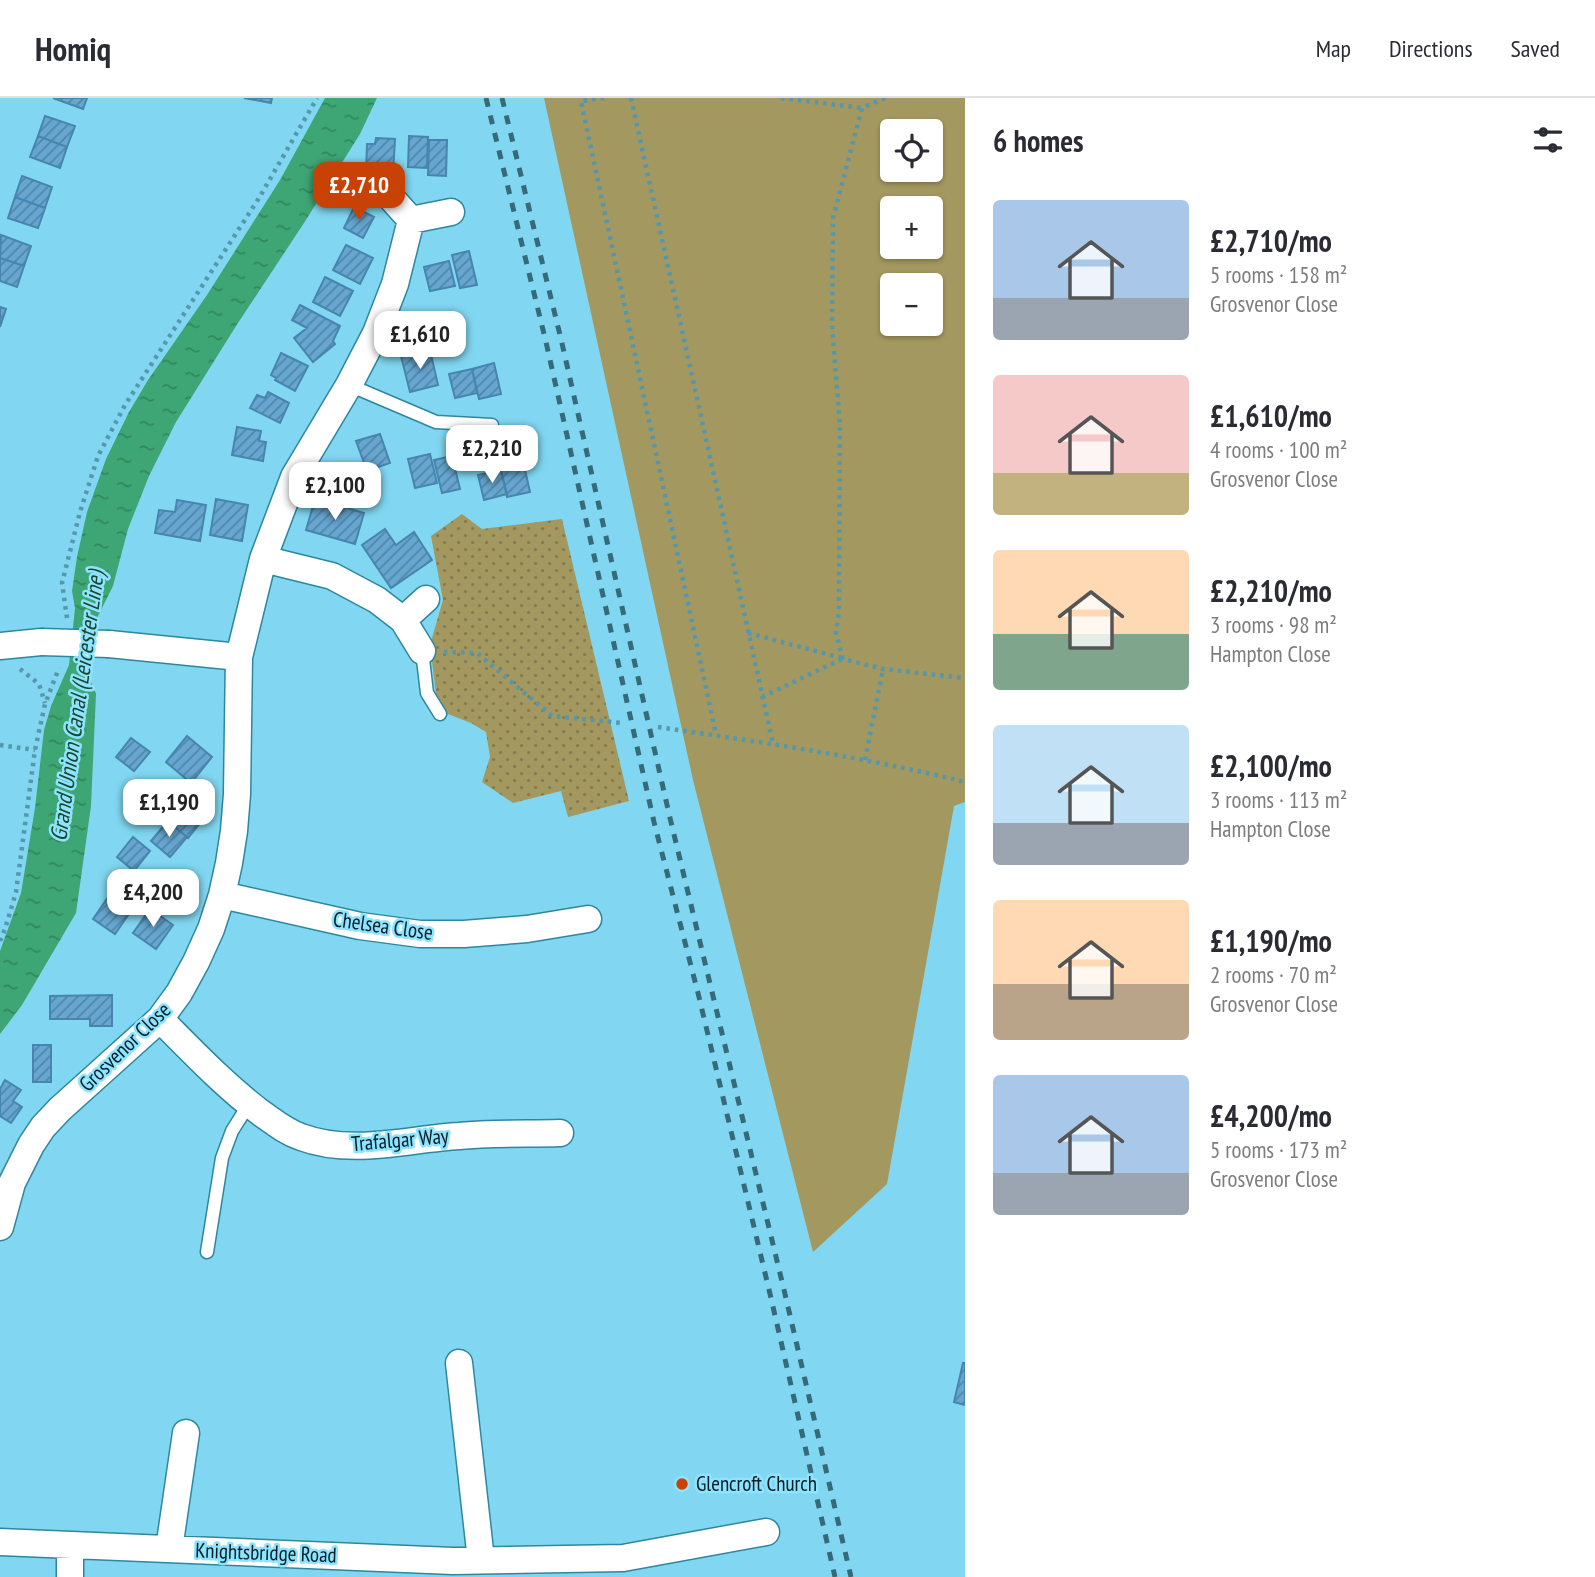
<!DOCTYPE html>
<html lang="en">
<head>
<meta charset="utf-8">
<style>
	body { margin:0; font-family:"PT Sans Narrow",sans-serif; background:#f2f2f3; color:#2b2b33; height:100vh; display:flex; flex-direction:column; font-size:26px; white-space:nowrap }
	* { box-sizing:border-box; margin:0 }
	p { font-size:23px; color:#7c7c81 }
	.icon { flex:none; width:38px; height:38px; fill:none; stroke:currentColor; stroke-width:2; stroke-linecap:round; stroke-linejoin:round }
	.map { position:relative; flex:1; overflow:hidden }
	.side { display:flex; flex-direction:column; background:#fff; width:630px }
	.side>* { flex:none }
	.fabs { position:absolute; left:880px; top:21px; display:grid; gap:14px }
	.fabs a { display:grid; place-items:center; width:63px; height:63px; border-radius:7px; background:#fff; box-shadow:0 2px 5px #0004; font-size:35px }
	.price { position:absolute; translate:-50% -60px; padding:0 16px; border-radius:14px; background:#fff; color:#222; font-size:23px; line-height:46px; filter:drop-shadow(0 2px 4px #0008) }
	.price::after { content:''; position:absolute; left:50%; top:42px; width:21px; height:16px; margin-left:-10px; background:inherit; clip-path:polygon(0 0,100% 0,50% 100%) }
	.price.active { background:#c94205; color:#fff }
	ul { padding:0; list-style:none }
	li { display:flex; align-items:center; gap:21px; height:175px; padding:0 28px }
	li span { display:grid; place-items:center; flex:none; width:196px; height:140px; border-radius:7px; color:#555 }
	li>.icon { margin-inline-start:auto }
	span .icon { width:84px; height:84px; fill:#fffc; stroke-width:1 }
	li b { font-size:30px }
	h2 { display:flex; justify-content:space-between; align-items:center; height:84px; padding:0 28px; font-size:30px }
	header { display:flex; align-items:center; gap:42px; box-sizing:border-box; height:98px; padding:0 35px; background:#fff; border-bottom:2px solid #e1e1e2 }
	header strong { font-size:33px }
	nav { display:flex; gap:38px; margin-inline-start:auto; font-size:24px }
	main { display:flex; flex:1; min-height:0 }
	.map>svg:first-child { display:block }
	.grass { fill:url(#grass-dots) }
	.park { fill:#a3985f; fill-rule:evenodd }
	.water { fill:url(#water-ripples) }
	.building { fill:url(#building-hatch); stroke:#4686ae; stroke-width:2 }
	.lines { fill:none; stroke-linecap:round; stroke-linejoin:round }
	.lane-casing { stroke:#2d879f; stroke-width:15 }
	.street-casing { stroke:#2d879f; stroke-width:29 }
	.path { stroke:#5697ab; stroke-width:4.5; stroke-dasharray:3.5 5; stroke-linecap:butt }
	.lane { stroke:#fff; stroke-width:12 }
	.street { stroke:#fff; stroke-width:26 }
	.rail { stroke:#376a79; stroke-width:5; stroke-dasharray:9 9; stroke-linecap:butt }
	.street-bridge-casing { stroke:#2d879f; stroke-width:29; stroke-linecap:butt }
	.street-bridge { stroke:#fff; stroke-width:26 }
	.poi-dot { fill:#c94205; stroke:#8ee4fe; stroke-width:2.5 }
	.labels { text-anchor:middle; stroke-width:5; stroke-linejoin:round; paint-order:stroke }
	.street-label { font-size:21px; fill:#021c24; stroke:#8ee4fe }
	.poi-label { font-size:21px; fill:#021c24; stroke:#8ee4fe; text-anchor:start }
	.water-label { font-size:23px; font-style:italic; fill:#1b4630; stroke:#8ee4fe }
</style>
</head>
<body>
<header>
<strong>Homiq</strong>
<nav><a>Map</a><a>Directions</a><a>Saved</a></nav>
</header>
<main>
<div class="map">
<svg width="965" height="1479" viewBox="0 0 965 1479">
	<defs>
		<pattern id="grass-dots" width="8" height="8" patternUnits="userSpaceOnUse" patternTransform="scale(1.75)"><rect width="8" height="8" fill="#a3985f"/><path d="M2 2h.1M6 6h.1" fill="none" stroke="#837b4e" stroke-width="1.8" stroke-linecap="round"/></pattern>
		<pattern id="water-ripples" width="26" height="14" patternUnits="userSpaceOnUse" patternTransform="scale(1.75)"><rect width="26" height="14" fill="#3ea674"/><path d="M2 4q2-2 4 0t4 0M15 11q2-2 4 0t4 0" fill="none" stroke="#32865f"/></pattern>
		<pattern id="building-hatch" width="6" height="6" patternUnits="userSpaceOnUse" patternTransform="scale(1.75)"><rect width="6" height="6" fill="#66a6d0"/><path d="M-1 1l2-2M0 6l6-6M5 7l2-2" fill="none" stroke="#5286a9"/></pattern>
	</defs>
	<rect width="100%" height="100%" fill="#81d7f1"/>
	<path class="grass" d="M 462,416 L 482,431 L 562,421 L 629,703 L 568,719 L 561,693 L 513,705 L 482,684 L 490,659 L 486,634 L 471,625 L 438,612 L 430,547 L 443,502 L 431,438 Z"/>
	<path class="park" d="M 544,0 L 965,0 L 965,704 L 954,708 L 887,1086 L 813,1154 L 693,682 ZM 892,33 L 931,33 L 931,72 L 892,72 ZM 892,110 L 931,110 L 931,149 L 892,149 ZM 892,187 L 931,187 L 931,226 L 892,226 Z"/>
	<path class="water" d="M 325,0 L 377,0 L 360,36 L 304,125 L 236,228 L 176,324 L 149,378 L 128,431 L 113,488 L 95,524 L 86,572 L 96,596 L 91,708 L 76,815 L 22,907 L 0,936 L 0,853 L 21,795 L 35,710 L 44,632 L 51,608 L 69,567 L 75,510 L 72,493 L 77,459 L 87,414 L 106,361 L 129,314 L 148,282 L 207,197 L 280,82 Z"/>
	<path class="building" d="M 53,0 L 87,0 L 83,11 Z
		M 244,0 L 272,0 L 271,5 Z
		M 45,18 L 75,28 L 67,49 L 38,38 Z
		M 38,38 L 67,49 L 60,70 L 30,59 Z
		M 409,38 L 428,39 L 427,70 L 408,69 Z
		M 376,40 L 395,41 L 393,76 L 366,75 L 367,46 L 375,46 Z
		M 429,42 L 447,42 L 446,78 L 428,77 Z
		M 22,78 L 52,89 L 45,110 L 15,99 Z
		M 15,99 L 45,110 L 38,130 L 8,120 Z
		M 354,109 L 374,119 L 363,140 L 344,130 Z
		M 1,137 L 31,148 L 24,168 L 0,160 Z
		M 346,147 L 373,160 L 360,186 L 333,172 Z
		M 469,153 L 477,187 L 460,190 L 452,157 Z
		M 0,160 L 24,168 L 17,189 L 0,183 Z
		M 449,163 L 455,188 L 430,193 L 424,169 Z
		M 325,179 L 353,193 L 340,218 L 313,204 Z
		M 300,207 L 340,228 L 333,243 L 335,246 L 313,264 L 294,240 L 307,230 L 292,222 Z
		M 0,209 L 6,211 L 0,229 Z
		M 430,252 L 438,287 L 410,294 L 401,258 Z
		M 281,255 L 308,268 L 295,293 L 275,282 L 276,280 L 271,277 Z
		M 494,265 L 501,296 L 479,301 L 472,271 Z
		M 472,271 L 477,295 L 455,300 L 449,276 Z
		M 268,294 L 289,305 L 280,325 L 250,310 L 257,297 L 265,300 Z
		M 237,329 L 261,333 L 259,343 L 266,344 L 263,363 L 232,357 Z
		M 380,336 L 390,365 L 367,373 L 356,343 Z
		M 430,356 L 437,385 L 415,390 L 408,361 Z
		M 452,358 L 460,391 L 442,395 L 434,362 Z
		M 523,363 L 530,394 L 507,399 L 500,368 Z
		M 501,372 L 507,396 L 484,402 L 478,377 Z
		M 216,401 L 248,407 L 242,443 L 210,437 Z
		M 315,401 L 364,415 L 355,446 L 306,432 Z
		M 177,402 L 206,407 L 200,443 L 155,435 L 159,412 L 175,414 Z
		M 385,431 L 396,447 L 414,434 L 432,462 L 391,490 L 362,447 Z
		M 187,638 L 212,659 L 191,685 L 166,664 Z
		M 131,640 L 150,654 L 134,673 L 116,659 Z
		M 187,712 L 201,724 L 188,740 L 174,728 Z
		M 168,723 L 187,739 L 170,759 L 151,743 Z
		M 133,739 L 150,753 L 134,773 L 117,759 Z
		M 111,795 L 133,810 L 115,836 L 93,821 Z
		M 150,811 L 173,827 L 156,851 L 133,835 Z
		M 112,897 L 112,928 L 90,928 L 90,921 L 50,921 L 50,898 Z
		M 33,947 L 51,947 L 51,984 L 33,984 Z
		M 5,982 L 21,992 L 13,1003 L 22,1009 L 11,1025 L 0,1018 L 0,991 Z
		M 963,1265 L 965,1265 L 965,1307 L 954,1304 Z"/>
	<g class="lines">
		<g class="lane-casing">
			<path id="lane" d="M 349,287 L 436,324 L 492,327
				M 422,553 L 427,595 L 440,616
				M 207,1154 L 222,1060 L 232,1033 L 249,1006"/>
		</g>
		<g class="street-casing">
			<path id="street" d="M 386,94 L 411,122 L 451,114
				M 263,461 L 332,478 L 377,502 L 403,522 L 422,553
				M 403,522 L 426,501
				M 109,546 L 239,559
				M 0,548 L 41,544
				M 222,797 L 360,828 L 420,836 L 464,836 L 527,831 L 588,821
				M 160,921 C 192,953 224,987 261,1015 C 274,1024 286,1034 301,1039 C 352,1058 408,1041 459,1038 C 493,1035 527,1036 560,1035
				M 0,1129 L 12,1085 L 31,1047 L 43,1029 L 60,1011 L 160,921 L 179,895 L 196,864 L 211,831 L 222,797 L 229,765 L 234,733 L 237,696 L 239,559 L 263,461 L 294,379 L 349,287 L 376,235 L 395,186 L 411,122
				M 459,1265 L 481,1462
				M 0,1444 L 453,1463 L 623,1460 L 766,1434
				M 169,1451 L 186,1335
				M 70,1479 L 70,1447"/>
		</g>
		<path class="path" d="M 604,0 L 581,3 L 716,637
			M 631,0 L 773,646
			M 781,0 L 862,10
			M 885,0 L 862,10 L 833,120 L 832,227 L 840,327 L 839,513 L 836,535 L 843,561 L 883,571 L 965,580
			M 67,520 L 62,485 L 80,414 L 98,358 L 125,307 L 259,100 L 317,0
			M 748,535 L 842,560
			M 444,554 L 477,555 L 552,618 L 622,625
			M 20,571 L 39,586 L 45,605
			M 762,599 L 842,561
			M 658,629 C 761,644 864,659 965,684
			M 0,647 L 35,652
			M 865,662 L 883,571
			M 0,843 L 5,831 L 16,794 L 35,652 L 45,606 L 59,570"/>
		<use href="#lane" class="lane"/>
		<use href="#street" class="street"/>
		<path class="rail" d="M 486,0 L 546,244 L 654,724 L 698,895 L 771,1200 L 835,1479
			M 502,0 L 561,241 L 670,720 L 785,1196 L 851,1479"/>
		<g class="street-bridge-casing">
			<path id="street-bridge" d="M 41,544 L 109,546"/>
		</g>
		<use href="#street-bridge" class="street-bridge"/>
	</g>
	<circle class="poi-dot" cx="682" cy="1386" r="7"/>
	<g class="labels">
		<g class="street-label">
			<text transform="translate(383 828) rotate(8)" y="7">Chelsea Close</text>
			<text transform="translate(125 949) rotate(-44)" y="7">Grosvenor Close</text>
			<text transform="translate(400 1042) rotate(-5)" y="7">Trafalgar Way</text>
			<text transform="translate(266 1455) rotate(2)" y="7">Knightsbridge Road</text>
		</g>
		<g class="poi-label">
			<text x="696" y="1393">Glencroft Church</text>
		</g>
		<g class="water-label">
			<text transform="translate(77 608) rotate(-82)" y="8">Grand Union Canal (Leicester Line)</text>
		</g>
	</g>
</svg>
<div class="fabs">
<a><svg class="icon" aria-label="locate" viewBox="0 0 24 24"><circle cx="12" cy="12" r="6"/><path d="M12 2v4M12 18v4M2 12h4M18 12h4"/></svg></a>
<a>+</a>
<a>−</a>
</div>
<b class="price active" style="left:359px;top:124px">£2,710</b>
<b class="price" style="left:420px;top:273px">£1,610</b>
<b class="price" style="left:492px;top:387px">£2,210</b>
<b class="price" style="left:335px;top:424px">£2,100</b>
<b class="price" style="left:169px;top:741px">£1,190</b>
<b class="price" style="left:153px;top:831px">£4,200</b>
</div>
<section class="side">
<h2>6 homes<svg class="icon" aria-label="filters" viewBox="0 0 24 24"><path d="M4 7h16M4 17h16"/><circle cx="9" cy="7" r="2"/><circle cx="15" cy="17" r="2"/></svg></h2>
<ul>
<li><span style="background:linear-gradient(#a9c7e8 70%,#9aa5b1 0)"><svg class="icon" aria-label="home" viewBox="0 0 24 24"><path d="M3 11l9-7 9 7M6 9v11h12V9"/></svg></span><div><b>£2,710/mo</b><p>5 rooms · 158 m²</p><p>Grosvenor Close</p></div></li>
<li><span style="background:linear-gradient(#f6c9c9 70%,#c2b280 0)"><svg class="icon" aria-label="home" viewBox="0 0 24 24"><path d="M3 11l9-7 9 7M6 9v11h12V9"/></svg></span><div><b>£1,610/mo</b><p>4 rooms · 100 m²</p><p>Grosvenor Close</p></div></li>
<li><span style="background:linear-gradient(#ffd9b3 60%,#7fa58c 0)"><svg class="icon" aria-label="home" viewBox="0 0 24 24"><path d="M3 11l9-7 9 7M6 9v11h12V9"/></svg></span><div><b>£2,210/mo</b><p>3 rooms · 98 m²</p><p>Hampton Close</p></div></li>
<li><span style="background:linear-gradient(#bfe0f5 70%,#9aa5b1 0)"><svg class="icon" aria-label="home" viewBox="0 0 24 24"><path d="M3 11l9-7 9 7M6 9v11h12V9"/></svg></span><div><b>£2,100/mo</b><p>3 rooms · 113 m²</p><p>Hampton Close</p></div></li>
<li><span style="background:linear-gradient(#ffd9b3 60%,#b9a48a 0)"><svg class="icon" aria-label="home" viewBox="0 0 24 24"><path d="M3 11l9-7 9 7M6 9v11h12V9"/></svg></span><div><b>£1,190/mo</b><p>2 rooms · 70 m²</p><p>Grosvenor Close</p></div></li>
<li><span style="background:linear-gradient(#a9c7e8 70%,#9aa5b1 0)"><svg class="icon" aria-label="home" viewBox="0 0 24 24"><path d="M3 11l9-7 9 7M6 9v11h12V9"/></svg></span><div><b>£4,200/mo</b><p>5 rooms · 173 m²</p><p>Grosvenor Close</p></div></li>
</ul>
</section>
</main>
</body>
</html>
